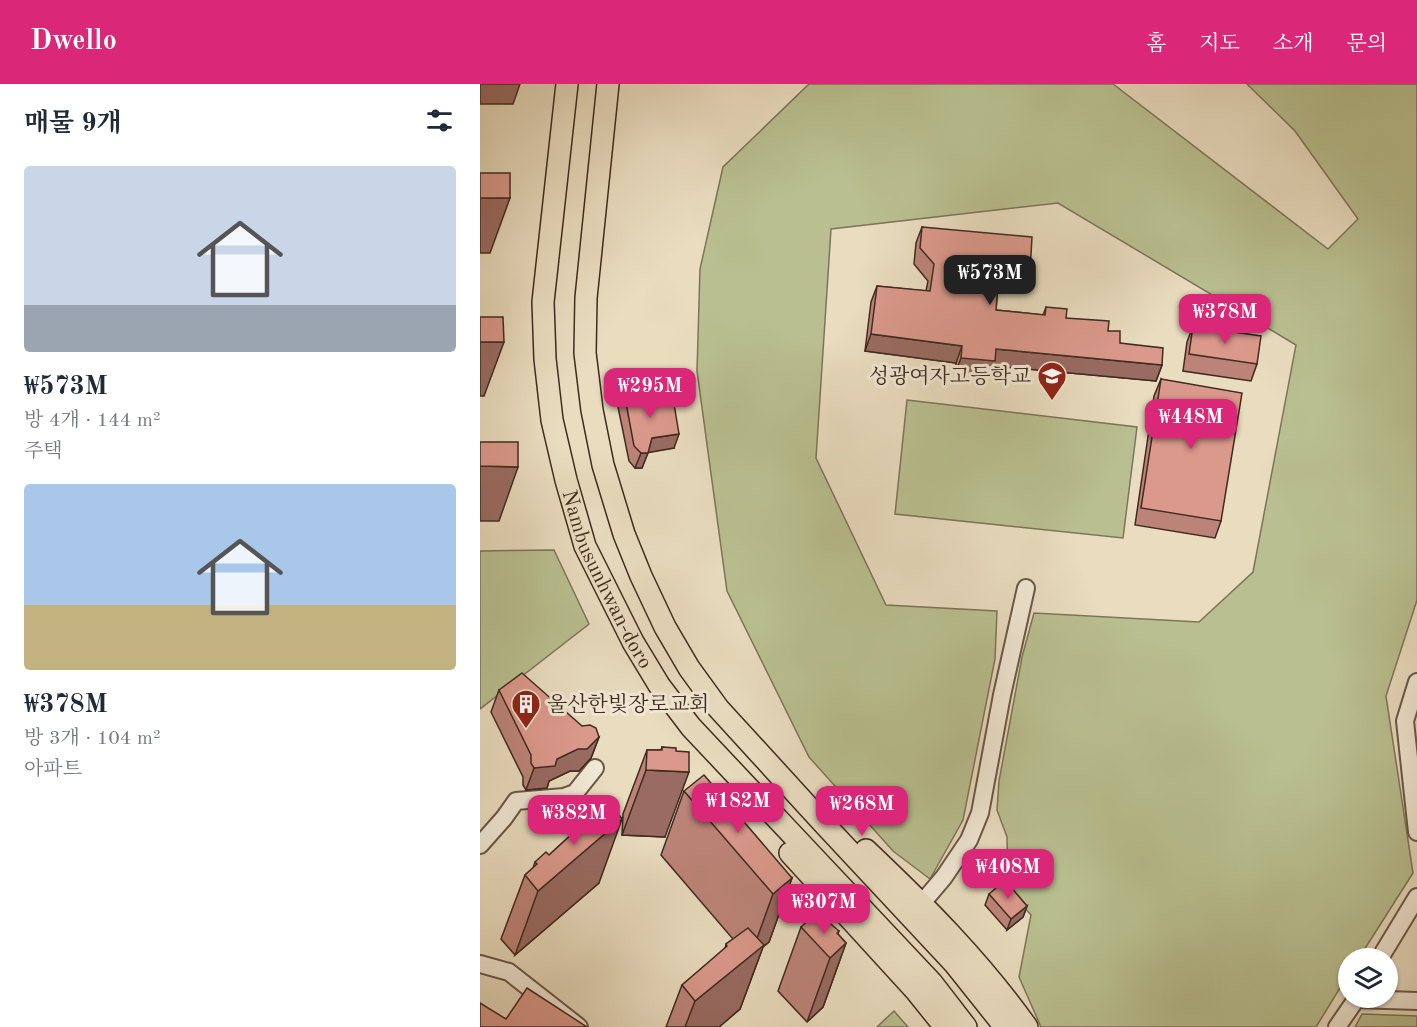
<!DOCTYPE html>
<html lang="ko">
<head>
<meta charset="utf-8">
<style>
	body { margin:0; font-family:"Old Standard TT","Noto Serif KR",serif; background:#f6f6f7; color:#1f2937; height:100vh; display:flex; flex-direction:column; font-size:22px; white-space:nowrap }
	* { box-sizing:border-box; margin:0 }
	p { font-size:20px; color:#747a83 }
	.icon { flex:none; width:33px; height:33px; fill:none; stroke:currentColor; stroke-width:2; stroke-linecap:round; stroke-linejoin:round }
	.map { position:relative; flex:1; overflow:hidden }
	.sheet { display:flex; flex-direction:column; background:#fff; width:480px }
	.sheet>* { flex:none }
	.buttons { position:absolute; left:858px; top:864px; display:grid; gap:12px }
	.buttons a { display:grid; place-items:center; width:60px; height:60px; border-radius:50%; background:#fff; box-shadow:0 2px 4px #0004; font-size:30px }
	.price { position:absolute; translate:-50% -51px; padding:0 14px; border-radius:12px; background:#db2777; color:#fff; font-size:20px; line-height:39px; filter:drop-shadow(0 2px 3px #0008) }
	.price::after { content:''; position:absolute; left:50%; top:36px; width:18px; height:14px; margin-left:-9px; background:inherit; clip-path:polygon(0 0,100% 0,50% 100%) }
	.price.selected { background:#222; color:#fff }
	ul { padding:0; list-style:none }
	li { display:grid; align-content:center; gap:12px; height:318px; padding:0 24px }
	li span { display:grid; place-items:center; height:186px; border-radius:6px; color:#555 }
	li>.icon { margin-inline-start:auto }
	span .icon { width:108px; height:108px; fill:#fffc; stroke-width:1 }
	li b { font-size:26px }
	h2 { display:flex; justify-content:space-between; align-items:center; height:72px; padding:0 24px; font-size:26px }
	header { display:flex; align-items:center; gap:36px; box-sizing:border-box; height:84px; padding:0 30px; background:#db2777; color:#fff }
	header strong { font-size:28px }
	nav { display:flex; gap:33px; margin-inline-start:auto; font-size:21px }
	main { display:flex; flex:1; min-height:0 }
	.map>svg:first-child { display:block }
	.green { fill:#b9bf90; stroke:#7c7558; stroke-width:1.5 }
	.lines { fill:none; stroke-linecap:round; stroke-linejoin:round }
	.minor-casing { stroke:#6a5747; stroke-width:20 }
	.major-casing { stroke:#3f2b1f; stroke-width:24 }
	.minor { stroke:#f1e8d5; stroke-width:16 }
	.major { stroke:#e9dcbf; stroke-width:21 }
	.wall { fill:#bc8478; stroke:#3f2b1f; stroke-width:1.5 }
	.shaded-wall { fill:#996b62; stroke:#3f2b1f; stroke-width:1.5 }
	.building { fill:#db998c; stroke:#3f2b1f; stroke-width:1.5 }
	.labels { text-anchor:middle; stroke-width:6; stroke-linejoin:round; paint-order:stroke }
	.poi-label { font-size:21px; fill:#3f2b1f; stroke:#f1e8d5; text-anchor:end }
	.street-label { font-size:21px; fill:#3f2b1f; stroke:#f1e8d5 }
</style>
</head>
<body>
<header>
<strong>Dwello</strong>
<nav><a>홈</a><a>지도</a><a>소개</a><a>문의</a></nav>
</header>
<main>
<section class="sheet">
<h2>매물 9개<svg class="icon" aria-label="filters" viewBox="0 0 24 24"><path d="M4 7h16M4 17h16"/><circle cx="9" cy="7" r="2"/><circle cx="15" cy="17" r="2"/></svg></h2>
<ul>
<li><span style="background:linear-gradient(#c9d6e8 75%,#9aa5b1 0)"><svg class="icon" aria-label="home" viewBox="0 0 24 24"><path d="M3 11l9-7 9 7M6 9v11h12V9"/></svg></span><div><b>₩573M</b><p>방 4개 · 144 m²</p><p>주택</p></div></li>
<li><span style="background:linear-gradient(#a9c7e8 65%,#c2b280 0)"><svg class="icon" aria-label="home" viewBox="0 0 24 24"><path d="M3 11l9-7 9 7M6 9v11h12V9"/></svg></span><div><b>₩378M</b><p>방 3개 · 104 m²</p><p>아파트</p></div></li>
</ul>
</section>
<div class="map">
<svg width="937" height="943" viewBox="0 0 937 943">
	<rect width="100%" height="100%" fill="#e9dcbf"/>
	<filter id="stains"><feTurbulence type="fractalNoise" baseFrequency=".00333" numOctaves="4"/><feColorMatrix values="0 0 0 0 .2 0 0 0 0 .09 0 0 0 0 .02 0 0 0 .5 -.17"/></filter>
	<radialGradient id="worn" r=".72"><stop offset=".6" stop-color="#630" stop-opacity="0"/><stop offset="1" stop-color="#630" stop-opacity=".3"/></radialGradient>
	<path class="green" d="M 329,0 L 633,0 L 848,165 L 878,135 L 815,47 L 767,0 L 937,0 L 937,516 L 906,612 L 933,789 L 879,874 L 868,874 L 868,891 L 836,943 L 561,943 L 539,893 L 551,831 L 528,805 L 527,753 L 517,726 L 519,697 L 542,573 L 554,529 L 719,538 L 773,488 L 816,261 L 578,119 L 351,145 L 336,374 L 406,521 L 517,527 L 515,575 L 483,736 L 450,795 L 413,767 L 329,673 L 247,507 L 217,287 L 220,185 L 243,83 Z
		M 427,316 L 657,343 L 643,454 L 415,430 Z
		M 74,466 L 109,540 L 0,625 L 0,467 Z
		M 414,927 L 428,943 L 397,943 Z
		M 882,930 L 937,932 L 937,943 L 875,943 Z"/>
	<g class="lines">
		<g class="minor-casing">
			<path id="minor" d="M 937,598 L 925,637 L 937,748
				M 0,761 L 24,734 L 36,717 L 84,713 L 95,709 L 115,684
				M 442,819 L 464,793 L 489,756 L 500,729 L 522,611 L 546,504
				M 900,874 L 937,813
				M 0,880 L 29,888 L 99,943
				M 876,915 L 937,917
				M 857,943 L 877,914"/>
		</g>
		<g class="major-casing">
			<g id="major">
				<path id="s1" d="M 87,0 L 63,218 L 65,275 L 72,336 L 86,396 L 105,462 L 153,558 L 179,601 L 211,643 L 452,899 L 486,943"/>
				<path d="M 128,0 L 106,214 L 105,269 L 112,326 L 123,381 L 144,450 L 161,492 L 185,543 L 209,584 L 238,624 L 345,741 L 474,879 L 525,943"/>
				<path d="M 386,766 C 444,821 500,877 547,943"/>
				<path d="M 310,769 L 436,907 L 465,943"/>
			</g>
		</g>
		<use href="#minor" class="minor"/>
		<use href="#major" class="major"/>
	</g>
	<path class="wall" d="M 442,143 L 550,188 L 544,205 L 518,203 L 516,226 L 563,231 L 566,223 L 586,234 L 628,247 L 640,259 L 682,281 L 676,297 L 514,282 L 509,294 L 475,290 L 476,279 L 385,267 L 391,218 L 397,202 L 446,207 L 448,197 L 434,180 L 436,159 Z
		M 713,242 L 777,280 L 771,297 L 703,287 L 707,258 Z
		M 681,295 L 741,437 L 735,454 L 655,441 L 674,312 Z
		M 144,308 L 194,364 L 168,368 L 162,384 L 155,384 L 149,377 L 138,323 Z
		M 19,606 L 102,642 L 119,653 L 111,674 L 99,687 L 90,687 L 69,697 L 67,704 L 46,706 L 43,701 L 43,693 L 11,628 Z
		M 182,663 L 196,667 L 185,753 L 142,751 L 143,730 L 167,666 L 181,666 Z
		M 204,707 L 312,794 L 289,858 L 283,863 L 260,925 L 239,943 L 186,943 L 202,901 L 245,865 L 246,860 L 253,855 L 181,771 Z
		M 116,728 L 119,799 L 35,871 L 21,855 L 45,791 L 53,784 L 55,778 L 69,771 L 103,740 L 105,735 Z
		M 509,810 L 547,822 L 543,833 L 527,846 L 505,821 Z
		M 321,843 L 359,847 L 358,850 L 366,859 L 343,923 L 327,938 L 298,907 Z"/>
	<path class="shaded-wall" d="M 0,0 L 40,0 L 33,20 L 0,20 Z
		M 0,114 L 30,114 L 10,169 L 0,169 Z
		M 519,185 L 550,188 L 544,205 L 513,202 Z
		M 391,250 L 482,262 L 476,279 L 385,267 Z
		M 0,258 L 24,258 L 4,312 L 0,312 Z
		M 516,265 L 682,281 L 676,297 L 514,282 L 509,294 L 475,290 L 481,274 Z
		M 199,350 L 194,364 L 166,369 L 172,354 Z
		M 161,369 L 168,369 L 162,384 L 155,384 Z
		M 0,382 L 38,383 L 19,437 L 0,437 Z
		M 119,653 L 111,674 L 99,687 L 90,687 L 69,697 L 67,704 L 46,706 L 54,684 L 77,675 Z
		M 166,686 L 209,688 L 185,753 L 142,751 Z
		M 142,735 L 119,799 L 35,871 L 58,807 Z
		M 312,794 L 289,858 L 283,863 L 260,925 L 239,943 L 205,943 L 215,917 L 271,871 L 293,810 Z
		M 547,822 L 543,833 L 527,846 L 531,835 Z
		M 366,859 L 343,923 L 327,938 L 350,874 Z"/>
	<path class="building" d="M 0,89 L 30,89 L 30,114 L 0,114 Z
		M 442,143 L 552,153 L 550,188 L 519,185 L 516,226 L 565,231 L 566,223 L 587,225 L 586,234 L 629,237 L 628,247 L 640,247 L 640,259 L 683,264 L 682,281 L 516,265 L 515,277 L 481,274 L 482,262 L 391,250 L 397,202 L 450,207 L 454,180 L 440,164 Z
		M 0,233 L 23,233 L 24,258 L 0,258 Z
		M 713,242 L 781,252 L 777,280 L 709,270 Z
		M 681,295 L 762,309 L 741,437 L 661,424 Z
		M 157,306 L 166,317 L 193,314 L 199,350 L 172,354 L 168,369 L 161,369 L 154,362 L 144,308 Z
		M 0,358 L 38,358 L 38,383 L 0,382 Z
		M 42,589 L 102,642 L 110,641 L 116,644 L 119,653 L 107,665 L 98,665 L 77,675 L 75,682 L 54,684 L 51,679 L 51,671 L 19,606 Z
		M 182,663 L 196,664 L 196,667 L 209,668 L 209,688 L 166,686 L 167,666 L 182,666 Z
		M 224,691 L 312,794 L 293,810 L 204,707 Z
		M 129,717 L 142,735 L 58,807 L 45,791 L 57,780 L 55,778 L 66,768 L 69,771 L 106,737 L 105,735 L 115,726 L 116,728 Z
		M 525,796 L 547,822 L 531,835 L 509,810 Z
		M 337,828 L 359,847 L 357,849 L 366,859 L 350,874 L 321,843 Z
		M 268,844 L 284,861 L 215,917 L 202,901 L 247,862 L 246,860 Z
		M 47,904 L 107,943 L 0,943 L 0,919 L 26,935 Z"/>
	<defs>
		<g id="school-pin" transform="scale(1.5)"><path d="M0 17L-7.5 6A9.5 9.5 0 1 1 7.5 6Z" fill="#8f2418" stroke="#f1e8d5"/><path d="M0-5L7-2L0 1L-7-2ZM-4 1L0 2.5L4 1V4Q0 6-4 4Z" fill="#fff"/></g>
		<g id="building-pin" transform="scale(1.5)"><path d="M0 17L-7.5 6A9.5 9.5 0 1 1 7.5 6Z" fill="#8f2418" stroke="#f1e8d5"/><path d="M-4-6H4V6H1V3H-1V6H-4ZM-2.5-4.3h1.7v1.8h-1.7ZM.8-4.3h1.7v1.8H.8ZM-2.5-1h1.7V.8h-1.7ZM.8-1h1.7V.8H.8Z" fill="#fff"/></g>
	</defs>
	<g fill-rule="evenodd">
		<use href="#school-pin" x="572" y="292"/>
		<use href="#building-pin" x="46" y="620"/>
	</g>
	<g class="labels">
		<g class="poi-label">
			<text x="551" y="299">성광여자고등학교</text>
			<text x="67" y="627" text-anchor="start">울산한빛장로교회</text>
		</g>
		<g class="street-label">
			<text dy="7" stroke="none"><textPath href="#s1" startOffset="507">Nambusunhwan-doro</textPath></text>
		</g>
	</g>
	<rect width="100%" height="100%" filter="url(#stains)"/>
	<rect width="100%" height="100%" fill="url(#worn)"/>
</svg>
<div class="buttons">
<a><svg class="icon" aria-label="layers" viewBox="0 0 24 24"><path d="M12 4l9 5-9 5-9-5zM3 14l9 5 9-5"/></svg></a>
</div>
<b class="price selected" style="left:510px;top:222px">₩573M</b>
<b class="price" style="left:745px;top:261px">₩378M</b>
<b class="price" style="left:170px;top:335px">₩295M</b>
<b class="price" style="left:711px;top:366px">₩448M</b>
<b class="price" style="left:258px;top:750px">₩182M</b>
<b class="price" style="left:382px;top:753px">₩268M</b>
<b class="price" style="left:94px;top:762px">₩382M</b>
<b class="price" style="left:528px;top:816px">₩408M</b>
<b class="price" style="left:344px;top:851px">₩307M</b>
</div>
</main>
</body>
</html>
